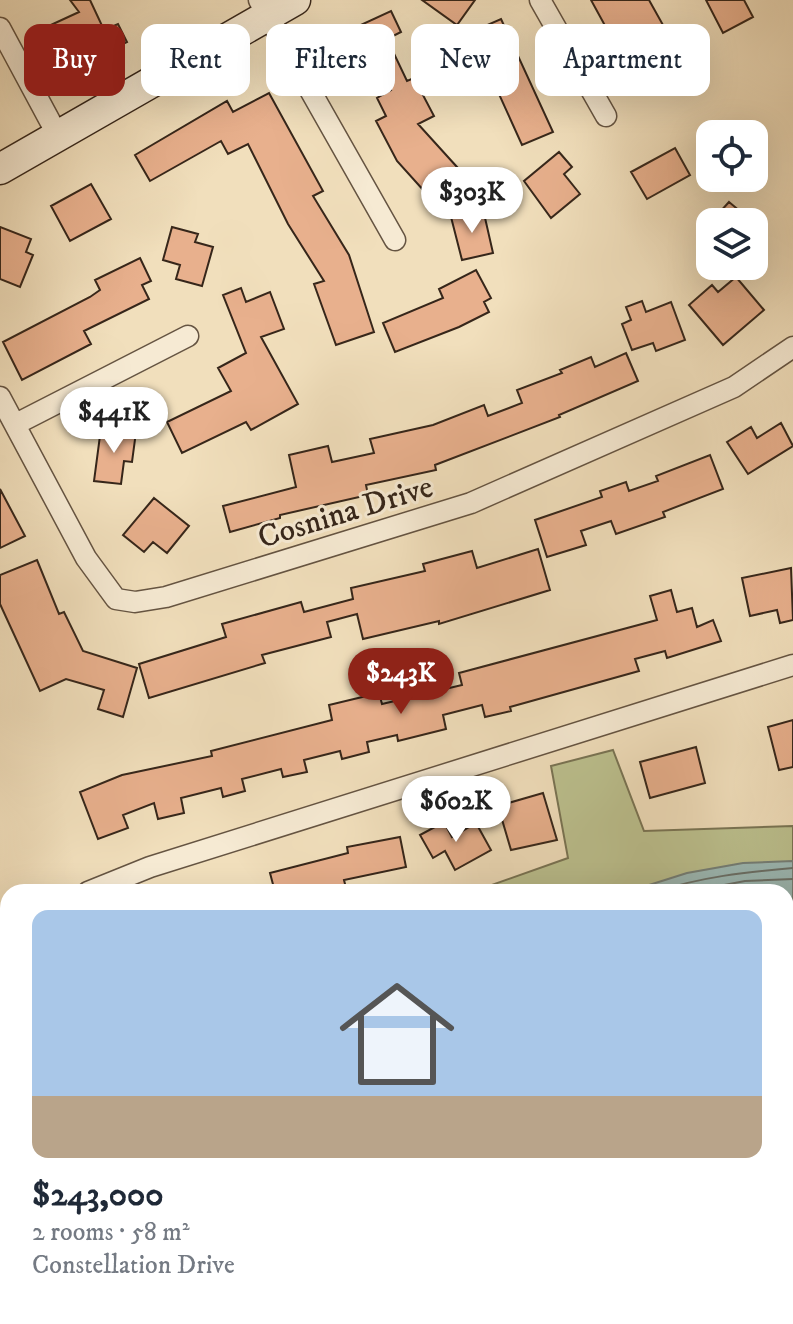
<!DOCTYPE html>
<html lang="en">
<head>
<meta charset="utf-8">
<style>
	body { margin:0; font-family:"IM FELL DW Pica",serif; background:#f2f2f3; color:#1f2937; height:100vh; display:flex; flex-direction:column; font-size:30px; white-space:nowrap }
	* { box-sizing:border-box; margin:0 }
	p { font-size:26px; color:#747a83 }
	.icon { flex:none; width:44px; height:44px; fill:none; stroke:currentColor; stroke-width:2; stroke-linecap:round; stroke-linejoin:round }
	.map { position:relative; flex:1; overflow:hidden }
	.side { position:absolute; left:0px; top:884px; width:794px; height:440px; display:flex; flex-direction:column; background:#fff; border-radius:24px 24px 0 0; box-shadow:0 8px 32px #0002 }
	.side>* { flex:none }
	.top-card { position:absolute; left:24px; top:24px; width:746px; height:72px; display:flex; gap:16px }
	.controls { position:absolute; left:696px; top:120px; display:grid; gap:16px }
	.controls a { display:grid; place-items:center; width:72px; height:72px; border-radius:16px; background:#fff; box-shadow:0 8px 32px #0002; font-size:40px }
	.price { position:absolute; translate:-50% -68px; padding:0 18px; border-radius:28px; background:#fff; color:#222; font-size:26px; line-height:52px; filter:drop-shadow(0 2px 4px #0008) }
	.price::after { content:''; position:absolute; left:50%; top:48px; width:24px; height:18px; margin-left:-12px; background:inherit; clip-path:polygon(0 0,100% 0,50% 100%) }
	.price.current { background:#8f2418; color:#fff }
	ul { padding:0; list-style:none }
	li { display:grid; align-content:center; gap:16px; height:424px; padding:0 32px }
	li+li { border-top:2px solid #e0e1e3 }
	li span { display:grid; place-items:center; height:248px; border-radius:16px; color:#555 }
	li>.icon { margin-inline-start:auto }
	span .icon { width:144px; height:144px; fill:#fffc; stroke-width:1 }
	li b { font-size:34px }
	.pill { padding:0 28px; border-radius:16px; background:#fff; box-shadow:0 8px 32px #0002; font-size:28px; line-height:72px }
	.pill.current { background:#8f2418; color:#fff }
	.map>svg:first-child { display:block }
	.green { fill:#bcc18f; stroke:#797454; stroke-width:2 }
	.water { fill:#9cbbb8; stroke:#737f79; stroke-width:2 }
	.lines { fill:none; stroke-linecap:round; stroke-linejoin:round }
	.shore { stroke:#697069; stroke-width:2 }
	.building { fill:#e8b08d; stroke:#36261a; stroke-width:2 }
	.street-casing { stroke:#655442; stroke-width:23 }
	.secondary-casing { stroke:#36261a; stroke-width:33 }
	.street { stroke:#f6ead3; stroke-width:20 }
	.secondary { stroke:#f6ead3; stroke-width:30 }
	.labels { text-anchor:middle; stroke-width:6; stroke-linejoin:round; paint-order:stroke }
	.street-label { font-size:32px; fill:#36261a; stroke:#f6ead3 }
</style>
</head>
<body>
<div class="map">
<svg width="793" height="1324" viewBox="0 0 793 1324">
	<rect width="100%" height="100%" fill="#f1dfbc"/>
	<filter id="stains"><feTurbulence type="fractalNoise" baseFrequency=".0025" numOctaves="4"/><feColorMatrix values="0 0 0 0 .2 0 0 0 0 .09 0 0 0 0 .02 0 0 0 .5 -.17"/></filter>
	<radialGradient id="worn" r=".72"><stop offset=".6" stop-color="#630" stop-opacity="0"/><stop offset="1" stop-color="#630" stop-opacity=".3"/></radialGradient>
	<path class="green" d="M 613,750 L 644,831 L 793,826 L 793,977 L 786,976 L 786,892 L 472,892 L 568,858 L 551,766 Z
		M 8,1076 L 8,1226 L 0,1236 L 0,1080 Z"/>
	<path class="water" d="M 793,861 L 793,924 L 786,923 L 786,892 L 627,892 L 687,873 L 743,863 Z
		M 8,1123 L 8,1199 L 0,1204 L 0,1128 Z"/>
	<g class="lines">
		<path class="shore" d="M 655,892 C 701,877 745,872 793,868
			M 688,892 L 745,881 L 793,879"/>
	</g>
	<path class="building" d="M 70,0 L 90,0 L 104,30 L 118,24 L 127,42 L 63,73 L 42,29 L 79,12 Z
		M 422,0 L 475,0 L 457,25 Z
		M 591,0 L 649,0 L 677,50 L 632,75 Z
		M 706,0 L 744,0 L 753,17 L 723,33 Z
		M 391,11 L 401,32 L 387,39 L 407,81 L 414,78 L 434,116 L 418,124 L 467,178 L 445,197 L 434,184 L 425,192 L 397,161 L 376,121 L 386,116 L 377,98 L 391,90 L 374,52 L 352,63 L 339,35 Z
		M 501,19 L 553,132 L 522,145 L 494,83 L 488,86 L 471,48 L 484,44 L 469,33 Z
		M 269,93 L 323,191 L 313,196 L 349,255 L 374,332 L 336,345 L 314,284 L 324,281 L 288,224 L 248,144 L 228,154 L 221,141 L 150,181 L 135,155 L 227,101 L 233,112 Z
		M 675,148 L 690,175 L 647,199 L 631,172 Z
		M 559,152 L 572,167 L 564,174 L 580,194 L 551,218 L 524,181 Z
		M 91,184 L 111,219 L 70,241 L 51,206 Z
		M 729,202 L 753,222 L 729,222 L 719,213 Z
		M 483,209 L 493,253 L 462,260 L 451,217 Z
		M 0,227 L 31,239 L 26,252 L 33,255 L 20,287 L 0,279 Z
		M 172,227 L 198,234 L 195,242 L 213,247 L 202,286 L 176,279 L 180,265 L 163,260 Z
		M 140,258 L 151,281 L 142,285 L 149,299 L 84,331 L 91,344 L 22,380 L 3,342 L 90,297 L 100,290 L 95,280 Z
		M 476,270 L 491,298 L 484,302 L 489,312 L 459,327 L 395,352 L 383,323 L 443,298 L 439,289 Z
		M 736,277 L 764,310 L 723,345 L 689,305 L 712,285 L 718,292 Z
		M 241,288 L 246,302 L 270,292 L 284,329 L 261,337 L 298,404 L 251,430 L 246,422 L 182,453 L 167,422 L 231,391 L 218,368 L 246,353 L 223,295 Z
		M 642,301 L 646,312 L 671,302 L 685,340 L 656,351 L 653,343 L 632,350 L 622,324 L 631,320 L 626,307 Z
		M 626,353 L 638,381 L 559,415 L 560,417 L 435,465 L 436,470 L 366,485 L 368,495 L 280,515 L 280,518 L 230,532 L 223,506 L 296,487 L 289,455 L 328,446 L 332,462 L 374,453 L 370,439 L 433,425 L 484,405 L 488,416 L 522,403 L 517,390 L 562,373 L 560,370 L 591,357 L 595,367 Z
		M 781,423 L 793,446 L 748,474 L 727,442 L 751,427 L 757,438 Z
		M 101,428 L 136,432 L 132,462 L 124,461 L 121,484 L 94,481 Z
		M 710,455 L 723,489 L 663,512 L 665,517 L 616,534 L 611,521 L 581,531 L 586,545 L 547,557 L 535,520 L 602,497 L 600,491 L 626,482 L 629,491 L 658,481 L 656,476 Z
		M 0,489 L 25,536 L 0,548 Z
		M 154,498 L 189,526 L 167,553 L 153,542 L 144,552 L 123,535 Z
		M 538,549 L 550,590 L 439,624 L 439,621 L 363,639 L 357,614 L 327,622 L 331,637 L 262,655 L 265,663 L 149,698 L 139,664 L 226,637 L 222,624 L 301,602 L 304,612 L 353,599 L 351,588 L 425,571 L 423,564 L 472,551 L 477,568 Z
		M 37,560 L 59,614 L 64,612 L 83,651 L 137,668 L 123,717 L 98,709 L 104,690 L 66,679 L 40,691 L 0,604 L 0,575 Z
		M 791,568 L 793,620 L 780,623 L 777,610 L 750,616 L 742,578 Z
		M 671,590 L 677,612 L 692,608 L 697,627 L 713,620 L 721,641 L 667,658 L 665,651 L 635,659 L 639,671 L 510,707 L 511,711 L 485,717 L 482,705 L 443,715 L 446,729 L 398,741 L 397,735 L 367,742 L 369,752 L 342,759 L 340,751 L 304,760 L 307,772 L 283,777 L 281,769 L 242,779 L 245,791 L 223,797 L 221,788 L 181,798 L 184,813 L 158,819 L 154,803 L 123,815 L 128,828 L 98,839 L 80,792 L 122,775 L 212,756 L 211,751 L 332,720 L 329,705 L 379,693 L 382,704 L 462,685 L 459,673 L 657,620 L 650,596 Z
		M 793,720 L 793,767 L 779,770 L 768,727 Z
		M 696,747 L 705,783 L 650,798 L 640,762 Z
		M 543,793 L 557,840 L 511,850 L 498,806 Z
		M 444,822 L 452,837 L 476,823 L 491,850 L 455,870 L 445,851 L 433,858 L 420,835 Z
		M 400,837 L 406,867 L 344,880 L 347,892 L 275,892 L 270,873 L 348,853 L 347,847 Z"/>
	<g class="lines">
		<g class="street-casing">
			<path id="street" d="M 259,0 L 395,240
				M 540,0 L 606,116
				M 0,28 L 58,136
				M 0,397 L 86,558 L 116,599 L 135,602 L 166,597 L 471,503 L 734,387 L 793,347
				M 16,424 L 188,336
				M 88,892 L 150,867 L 793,665
				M 0,929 L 8,925
				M 786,1104 L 793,1104
				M 91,1324 L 100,1316"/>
		</g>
		<g class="secondary-casing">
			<path id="secondary" d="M 0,169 L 295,0"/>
		</g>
		<use href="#street" class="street"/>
		<use href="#secondary" class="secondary"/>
	</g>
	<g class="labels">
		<g class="street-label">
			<text transform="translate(345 511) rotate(-17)" y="11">Cosnina Drive</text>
		</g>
	</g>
	<rect width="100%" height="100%" filter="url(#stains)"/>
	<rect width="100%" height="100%" fill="url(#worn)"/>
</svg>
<div class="controls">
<a><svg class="icon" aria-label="locate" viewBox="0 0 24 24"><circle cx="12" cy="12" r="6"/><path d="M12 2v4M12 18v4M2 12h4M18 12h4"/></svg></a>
<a><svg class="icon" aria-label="layers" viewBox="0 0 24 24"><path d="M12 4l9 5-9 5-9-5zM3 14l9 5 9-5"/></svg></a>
</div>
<b class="price" style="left:472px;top:235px">$303K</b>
<b class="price" style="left:114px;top:455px">$441K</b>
<b class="price current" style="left:401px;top:716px">$243K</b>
<b class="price" style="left:456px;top:844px">$602K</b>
<div class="top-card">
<a class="pill current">Buy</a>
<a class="pill">Rent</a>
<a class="pill">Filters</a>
<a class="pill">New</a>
<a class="pill">Apartment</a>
</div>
<section class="side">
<ul>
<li><span style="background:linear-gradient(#a9c7e8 75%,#b9a48a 0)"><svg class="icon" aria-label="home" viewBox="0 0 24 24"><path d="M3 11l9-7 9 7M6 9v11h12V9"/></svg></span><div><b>$243,000</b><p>2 rooms · 58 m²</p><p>Constellation Drive</p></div></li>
</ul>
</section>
</div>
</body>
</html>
